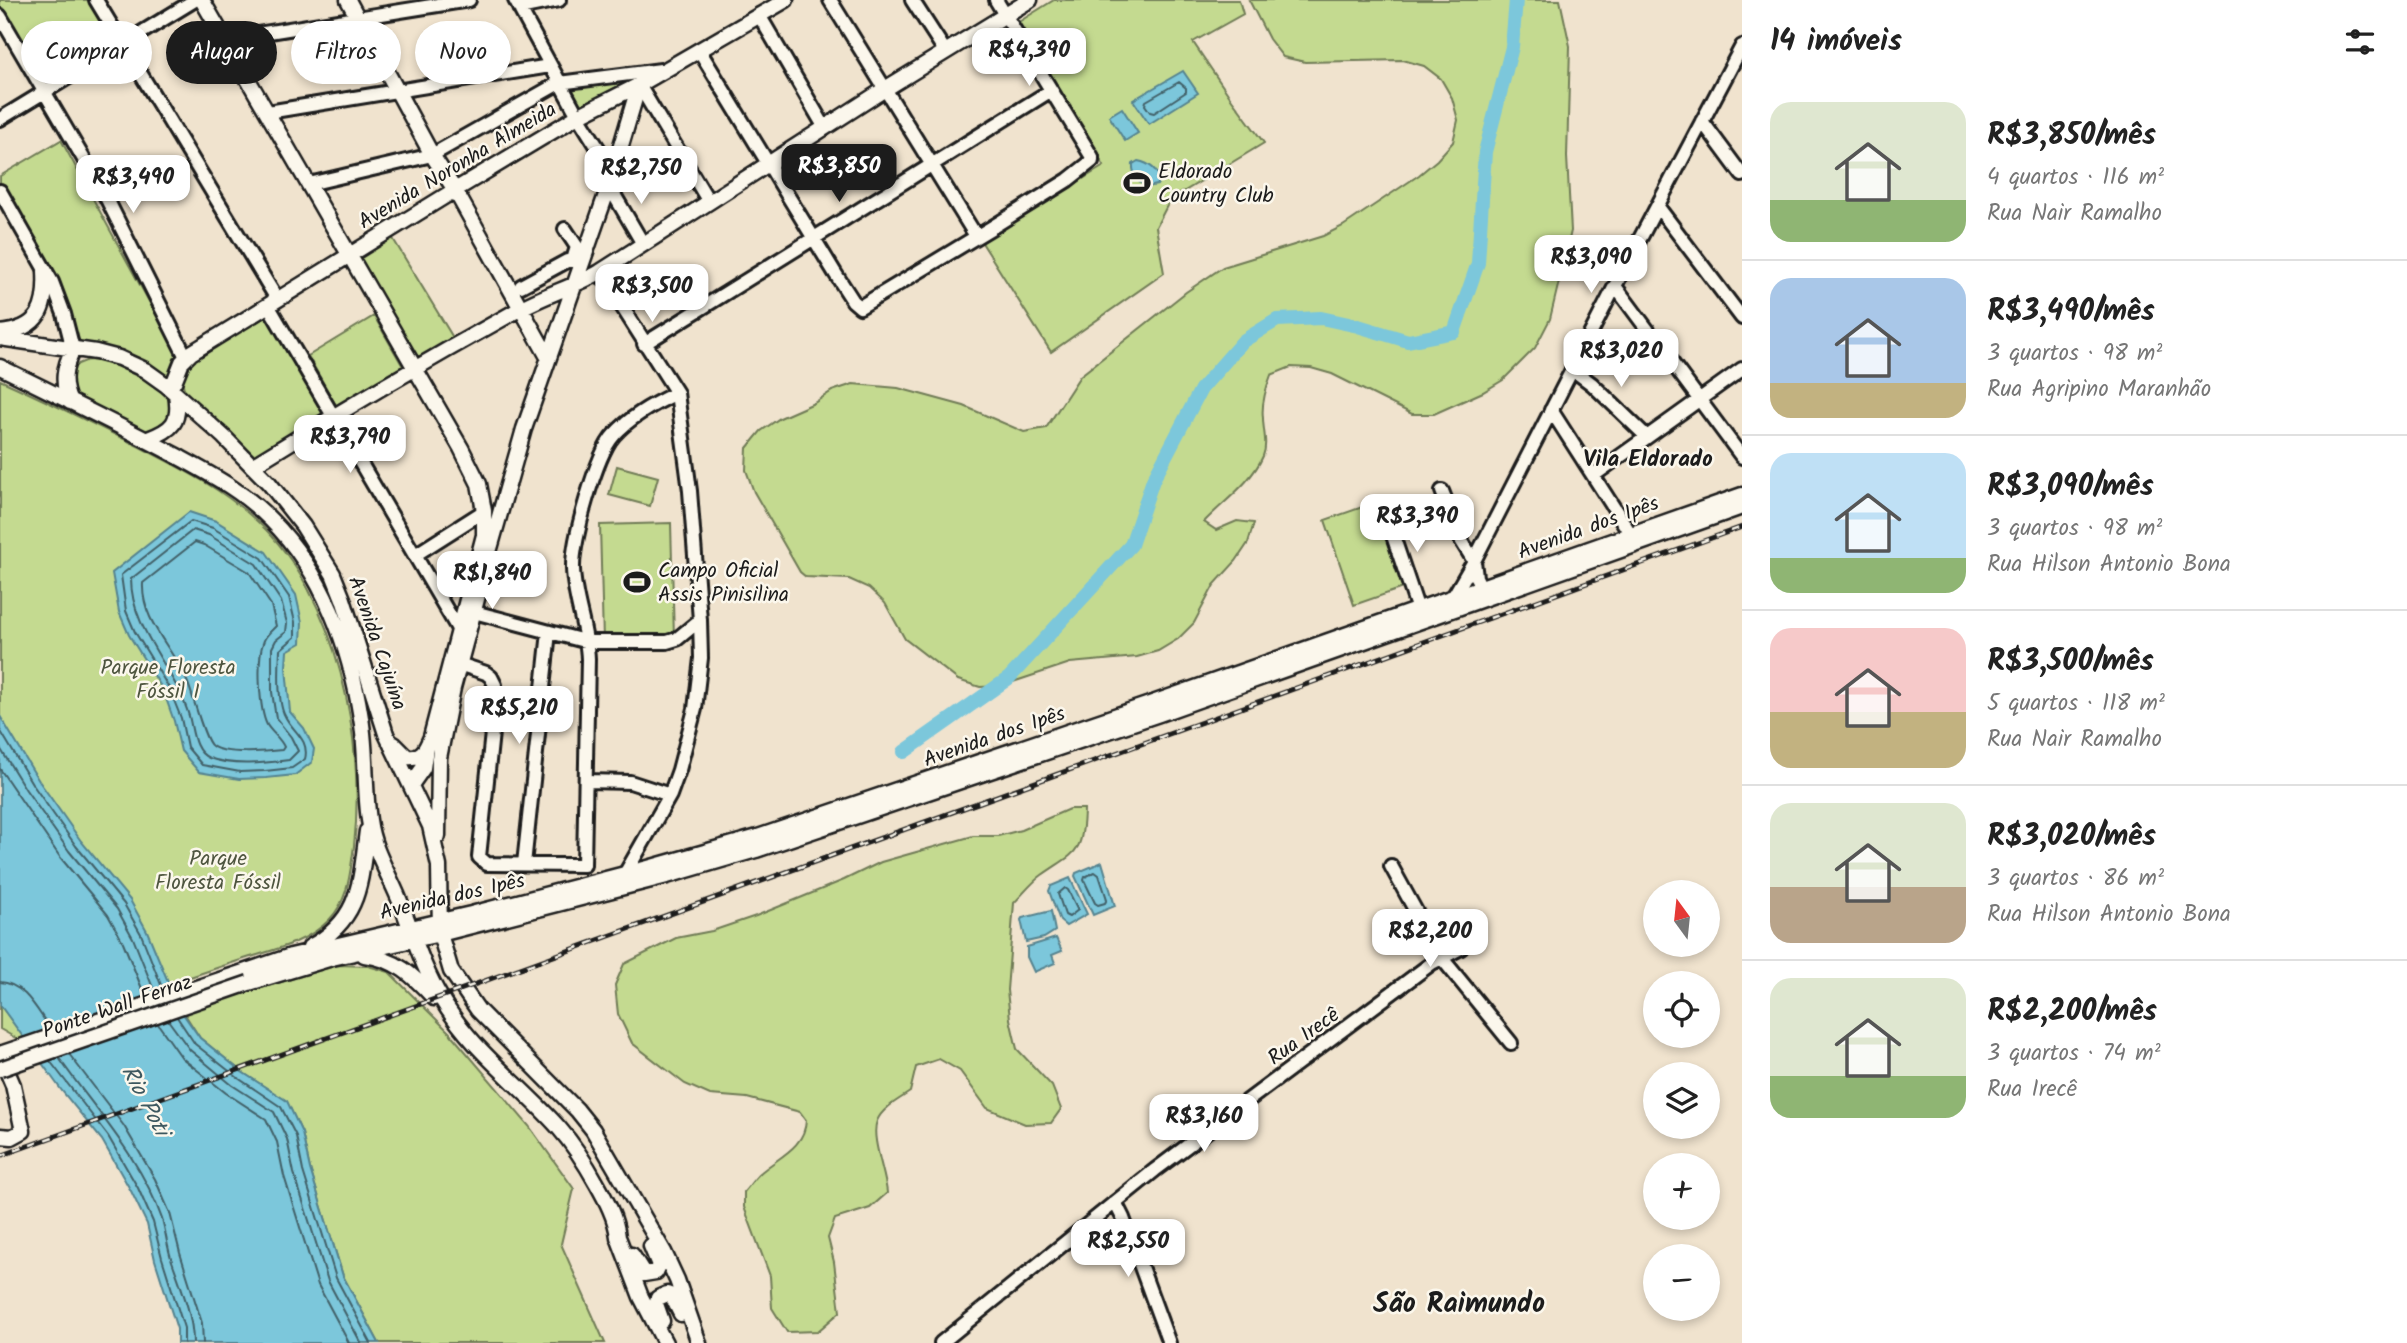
<!DOCTYPE html>
<html lang="pt">
<head>
<meta charset="utf-8">
<style>
	body { margin:0; font-family:Kalam,sans-serif; background:#f2f2f2; color:#222; height:100vh; display:flex; flex-direction:column; font-size:26px; white-space:nowrap }
	* { box-sizing:border-box; margin:0 }
	p { font-size:23px; color:#767676 }
	.icon { flex:none; width:38px; height:38px; fill:none; stroke:currentColor; stroke-width:2; stroke-linecap:round; stroke-linejoin:round }
	.map { position:relative; flex:1; overflow:hidden }
	.side { display:flex; flex-direction:column; background:#fff; width:665px }
	.side>* { flex:none }
	.guide { position:absolute; left:21px; top:21px; width:665px; height:63px; display:flex; gap:14px }
	.needle { width:46px; rotate:345deg }
	.controls { position:absolute; left:1643px; top:880px; display:grid; gap:14px }
	.controls a { display:grid; place-items:center; width:77px; height:77px; border-radius:50%; background:#fff; box-shadow:0 4px 10px #0003; font-size:35px }
	.price { position:absolute; translate:-50% -60px; padding:0 16px; border-radius:14px; background:#fff; color:#222; font-size:23px; line-height:46px; filter:drop-shadow(0 2px 4px #0008) }
	.price::after { content:''; position:absolute; left:50%; top:42px; width:21px; height:16px; margin-left:-10px; background:inherit; clip-path:polygon(0 0,100% 0,50% 100%) }
	.price.active { background:#1c1c1c; color:#fff }
	ul { padding:0; list-style:none }
	li { display:flex; align-items:center; gap:21px; height:175px; padding:0 28px }
	li+li { border-top:2px solid #e0e0e0 }
	li span { display:grid; place-items:center; flex:none; width:196px; height:140px; border-radius:21px; color:#555 }
	li>.icon { margin-inline-start:auto }
	span .icon { width:84px; height:84px; fill:#fffc; stroke-width:1 }
	li b { font-size:30px }
	h2 { display:flex; justify-content:space-between; align-items:center; height:84px; padding:0 28px; font-size:30px }
	.tag { padding:0 24px; border-radius:32px; background:#fff; box-shadow:0 4px 10px #0003; font-size:24px; line-height:63px }
	.tag.active { background:#1c1c1c; color:#fff }
	main { display:flex; flex:1; min-height:0 }
	.map>svg:first-child { display:block }
	.green { fill:#c4da90; stroke:#707b56; stroke-width:2 }
	.water { fill:#7bc7db; stroke:#55838f; stroke-width:2 }
	.lines { fill:none; stroke-linecap:round; stroke-linejoin:round }
	.shore { stroke:#426068; stroke-width:2 }
	.river { stroke:#7bc7db; stroke-width:14 }
	.minor-casing { stroke:#1c1c1c; stroke-width:18 }
	.major-casing { stroke:#1c1c1c; stroke-width:19 }
	.minor { stroke:#fbf7ec; stroke-width:12 }
	.major { stroke:#fbf7ec; stroke-width:14 }
	.rail-casing { stroke:#1c1c1c; stroke-width:5 }
	.rail { stroke:#fbf7ec; stroke-width:2.5; stroke-dasharray:8; stroke-linecap:butt }
	.major-bridge-casing { stroke:#1c1c1c; stroke-width:19; stroke-linecap:butt }
	.major-bridge { stroke:#fbf7ec; stroke-width:14 }
	.labels { text-anchor:middle; stroke-width:5; stroke-linejoin:round; paint-order:stroke }
	.street-label { font-size:21px; fill:#1c1c1c; stroke:#fbf7ec }
	.poi-label { font-size:21px; fill:#1c1c1c; stroke:#fbf7ec; text-anchor:start }
	.park-label { font-size:21px; fill:#4e553f; stroke:#fbf7ec }
	.neighbourhood-label { font-size:23px; font-weight:bold; fill:#1c1c1c; stroke:#fbf7ec }
	.water-label { font-size:23px; font-style:italic; fill:#3d585f; stroke:#fbf7ec }
	.district-label { font-size:28px; font-weight:bold; fill:#1c1c1c; stroke:#fbf7ec }
</style>
</head>
<body>
<main>
<div class="map">
<svg width="1742" height="1343" viewBox="0 0 1742 1343">
	<rect width="100%" height="100%" fill="#f0e3ce"/>
	<filter id="ink" filterUnits="userSpaceOnUse"><feTurbulence type="fractalNoise" baseFrequency=".0143" numOctaves="2"/><feDisplacementMap in="SourceGraphic" scale="14" xChannelSelector="R" yChannelSelector="G"/><feConvolveMatrix kernelMatrix="1 2 1 2 8 2 1 2 1" color-interpolation-filters="sRGB"/></filter>
	<g filter="url(#ink)">
		<path class="green" d="M 0,0 L 90,0 L 116,45 L 44,88 L 0,12 Z
			M 1054,0 L 1239,0 L 1243,14 L 1193,42 L 1228,94 L 1264,143 L 1170,200 L 1156,227 L 1164,273 L 1051,352 L 981,241 L 1104,166 L 1017,23 Z
			M 1249,0 L 1560,0 L 1570,46 L 1567,157 L 1571,231 L 1550,319 L 1535,348 L 1503,380 L 1483,392 L 1434,414 L 1412,414 L 1332,374 L 1311,368 L 1291,367 L 1271,375 C 1266,388 1261,403 1263,418 C 1263,430 1268,444 1263,456 C 1252,482 1223,502 1204,522 L 1216,530 L 1237,521 L 1254,523 L 1248,543 L 1236,561 L 1214,585 L 1194,623 L 1178,639 L 1158,651 L 1137,657 L 1070,663 L 1001,686 L 980,687 L 958,680 L 905,639 L 885,603 L 869,588 L 849,579 L 806,577 L 800,572 L 754,492 L 746,470 L 747,448 L 761,431 L 780,418 L 814,403 L 832,391 L 853,384 L 898,388 L 964,406 L 1024,432 L 1046,428 L 1080,376 L 1186,292 L 1223,267 L 1323,236 L 1343,226 L 1419,175 L 1437,160 L 1453,142 L 1458,120 L 1452,98 L 1441,79 L 1424,66 L 1403,60 L 1305,62 L 1283,57 L 1269,39 Z
			M 645,72 L 580,107 L 568,85 Z
			M 61,140 L 177,353 L 169,374 L 165,376 L 85,348 L 77,337 L 67,309 L 0,185 L 0,176 Z
			M 392,237 L 455,341 L 419,362 L 357,257 Z
			M 266,315 L 325,417 L 251,459 L 184,390 L 182,378 L 185,363 Z
			M 374,316 L 405,370 L 338,409 L 308,356 Z
			M 88,360 C 120,361 148,375 170,399 L 171,419 L 149,434 L 72,397 L 70,393 L 71,370 L 78,364 Z
			M 0,380 C 47,401 92,423 138,446 C 181,468 223,489 258,522 C 338,596 366,742 354,846 C 350,872 349,900 329,920 C 307,943 273,950 244,959 C 219,967 194,976 169,984 L 185,1011 L 338,965 L 368,966 L 389,972 L 449,1032 L 529,1126 L 574,1189 L 561,1244 L 605,1343 L 379,1343 L 343,1276 L 310,1169 L 302,1133 L 287,1102 L 242,1072 L 200,1038 L 0,724 Z
			M 617,466 L 658,477 L 650,506 L 609,495 Z
			M 1374,503 L 1403,588 L 1354,605 L 1325,520 Z
			M 671,523 L 674,639 L 603,641 L 600,525 Z
			M 1069,809 L 1084,809 C 1083,855 1076,851 1042,875 C 1032,882 1023,894 1014,903 L 1007,990 L 1010,1019 L 1017,1049 L 1052,1086 L 1061,1109 L 1051,1123 L 1025,1124 L 987,1108 L 960,1071 L 939,1059 L 916,1067 L 910,1092 C 900,1099 882,1108 877,1121 C 870,1137 886,1174 887,1193 L 870,1208 L 835,1219 L 828,1238 L 834,1262 L 840,1312 L 818,1331 L 787,1332 L 772,1308 L 770,1276 L 744,1207 L 744,1192 C 749,1186 754,1179 759,1174 C 778,1157 805,1148 806,1120 L 800,1112 L 747,1098 L 710,1095 L 685,1084 L 632,1043 L 618,1014 L 615,985 L 624,964 L 676,938 L 712,931 L 756,916 L 844,880 L 881,862 L 973,836 L 998,836 L 1021,830 Z
			M 0,1005 L 33,1048 L 0,1029 Z"/>
		<path class="water" d="M 1183,71 L 1198,93 L 1149,124 L 1133,100 Z
			M 1122,108 L 1138,133 L 1125,141 L 1109,116 Z
			M 1138,161 C 1148,163 1157,169 1160,180 L 1157,185 L 1147,187 C 1139,185 1132,172 1133,164 Z
			M 189,512 L 216,521 L 266,552 L 296,595 L 302,622 L 301,643 L 287,651 L 286,667 L 290,712 L 304,728 L 314,749 L 312,762 L 295,775 L 266,778 L 239,779 L 199,772 L 181,751 L 174,721 L 163,690 L 129,635 L 119,612 L 112,573 Z
			M 0,716 L 39,781 L 81,841 L 130,900 L 147,931 L 179,1008 L 200,1038 L 242,1072 L 287,1101 L 302,1133 L 310,1169 L 343,1276 L 379,1343 L 177,1343 L 177,1329 L 155,1260 L 147,1224 L 131,1191 L 102,1140 L 62,1091 L 0,1005 Z
			M 1102,862 L 1115,906 L 1093,915 L 1075,876 L 1076,873 Z
			M 1070,878 L 1087,914 L 1066,926 L 1060,921 L 1049,891 L 1051,886 Z
			M 1051,911 L 1055,931 L 1044,938 L 1026,942 L 1021,920 L 1022,918 Z
			M 1056,938 L 1062,951 L 1052,955 L 1055,963 L 1034,972 L 1027,957 L 1027,947 Z"/>
		<g class="lines">
			<path class="shore" d="M 1179,82 L 1186,88 L 1186,92 L 1154,113 L 1150,112 L 1145,105 L 1146,101 Z
				M 191,521 L 213,528 L 262,558 L 289,597 L 295,622 L 295,637 L 280,650 C 279,666 277,702 285,716 C 292,731 310,739 305,759 L 292,768 L 265,771 L 240,772 L 202,765 L 187,747 L 181,718 L 169,688 L 135,632 L 126,611 L 121,575 Z
				M 193,530 L 209,535 L 256,564 L 281,601 L 287,623 L 286,632 L 276,640 L 272,648 L 272,692 L 276,718 L 291,737 L 298,751 L 289,760 C 265,763 233,767 209,758 C 193,751 193,730 189,716 C 175,668 131,630 131,579 Z
				M 195,542 L 204,545 L 249,572 L 271,605 L 276,626 C 271,631 265,635 263,643 C 257,660 259,709 267,725 C 272,733 280,738 284,747 L 282,750 C 266,752 224,755 212,746 C 204,741 193,694 187,681 C 173,648 141,621 143,583 Z
				M 0,730 L 33,785 L 76,846 L 124,904 L 141,934 L 163,990
				M 0,748 L 26,790 L 69,851 L 117,909 L 133,938 L 155,993
				M 0,769 L 60,857 L 108,915 L 123,942 L 145,996
				M 1095,872 L 1099,875 L 1107,899 L 1105,903 L 1098,905 L 1095,903 L 1084,880 L 1085,877 Z
				M 1065,888 L 1068,890 L 1078,910 L 1069,917 L 1065,915 L 1058,894 Z
				M 0,982 C 24,983 37,1010 50,1028
				M 177,1017 L 195,1044 L 238,1078 L 281,1107 L 296,1136 L 303,1171 L 336,1278 L 371,1343
				M 168,1020 L 190,1050 L 232,1085 L 274,1112 L 287,1139 L 294,1173 L 328,1281 L 361,1343
				M 158,1024 L 182,1058 L 226,1093 L 266,1119 L 277,1142 L 284,1176 L 318,1285 L 349,1343
				M 69,1054 L 124,1126 L 155,1179 L 170,1213 L 180,1253 L 202,1323 L 203,1343
				M 59,1058 C 95,1110 141,1158 162,1219 C 166,1233 167,1247 172,1261 C 181,1287 193,1315 193,1343
				M 50,1061 L 108,1136 L 138,1188 L 153,1222 L 162,1258 L 184,1328 L 184,1343"/>
			<path class="river" d="M 904,752 L 1009,678 L 1131,545 L 1153,480 L 1201,389 L 1243,341 L 1277,320 L 1321,318 L 1358,326 L 1408,341 L 1454,332 L 1478,263 L 1485,152 L 1512,47 L 1516,0"/>
			<g class="minor-casing">
				<path id="minor" d="M 96,0 L 277,299
					M 515,0 L 578,116 L 613,172
					M 830,0 L 976,236
					M 912,0 L 945,51
					M 519,8 L 559,0
					M 759,15 L 825,128
					M 0,16 L 106,197 L 186,357
					M 226,39 L 469,0
					M 699,50 L 835,273 L 853,301 L 860,307 L 991,228 L 1068,180 L 1092,161 L 1092,157 L 996,0
					M 639,85 L 709,202
					M 268,112 L 550,66
					M 0,119 L 195,0
					M 1702,121 L 1742,175
					M 309,184 L 432,155 L 559,83 L 661,70
					M 609,186 L 643,244
					M 0,191 L 52,282 L 64,314 L 73,349
					M 1658,207 L 1742,318
					M 565,229 L 577,247 L 573,260
					M 600,272 L 677,393 L 690,491 L 700,620 L 701,658 L 695,709 L 679,770 L 670,795 L 625,874
					M 521,286 L 567,261 L 583,261
					M 1615,286 L 1742,457
					M 268,305 L 458,629
					M 644,344 L 1050,91
					M 1572,369 L 1592,384 L 1647,437
					M 1551,410 L 1630,533
					M 1594,475 L 1742,369
					M 1442,491 L 1461,540 L 1474,561 L 1476,577 L 1485,596
					M 1384,509 L 1418,610
					M 415,555 L 484,511
					M 1453,600 L 1453,597 L 1474,561 L 1615,286 L 1742,46
					M 474,612 L 588,642 L 667,642 L 677,639 L 700,620
					M 459,664 L 486,673 L 491,677 L 495,685 L 493,723 L 479,857 L 487,864 L 584,865 L 588,659 C 587,628 574,600 573,569 C 572,542 596,454 614,435 C 630,417 655,403 677,393
					M 586,781 L 630,782 L 670,795
					M 524,864 L 549,632
					M 1391,866 L 1441,957 L 1511,1043
					M 1115,1202 L 1123,1218 L 1169,1343
					M 941,1343 L 1155,1170 L 1432,963 L 1461,948"/>
			</g>
			<g class="major-casing">
				<path id="major" d="M 202,0 L 461,448 L 479,484 L 484,511 L 484,535 L 431,737 C 426,749 422,759 407,757 L 394,744
					M 348,0 L 432,155 L 455,190 L 548,357
					M 0,333 C 40,329 47,308 45,271
					M 0,338 L 96,352 L 119,358 L 145,370 L 166,385 L 224,437 L 269,483 L 303,526 L 333,574 L 343,599 L 386,734 L 430,826 L 439,866 L 440,934 L 451,971 L 478,1010 L 577,1110 L 593,1130 L 664,1252 L 677,1280 L 699,1343
					M 0,367 C 59,396 119,425 177,456 C 212,475 243,491 271,520 C 323,572 350,647 361,718 C 367,752 364,786 369,820 C 373,850 388,872 399,899 C 413,933 422,967 441,998 C 471,1050 520,1084 559,1128 C 574,1145 586,1164 597,1184 C 606,1200 616,1218 618,1237 L 641,1297 L 665,1343
					M 166,385 L 174,382 L 182,362 L 191,353 L 455,190 L 578,116 L 639,85 L 786,0
					M 70,402 C 61,383 64,367 73,349
					M 148,439 C 172,430 181,422 176,395
					M 252,466 C 339,412 428,360 518,310 C 544,295 574,287 600,272 L 885,89 L 1030,0
					M 489,552 L 524,429 L 609,186 L 639,85
					M 411,785 L 423,768 L 426,748
					M 438,836 L 439,758 L 453,688 L 480,588
					M 310,947 C 361,919 360,883 367,831
					M 364,955 C 396,959 413,975 434,998
					M 249,983 L 332,958 L 440,934 L 667,876 L 756,850 L 1159,714 L 1742,507
					M 0,1054 L 291,956 L 471,914 L 648,868 L 758,837 L 1147,705 L 1742,495
					M 0,1136 L 12,1137 L 23,1131 L 13,1085 L 1,1057
					M 632,1255 L 644,1274 L 656,1272 L 659,1265 L 651,1246
					M 662,1321 L 656,1304 L 658,1298 L 667,1294 L 672,1296 L 681,1314"/>
			</g>
			<use href="#minor" class="minor"/>
			<use href="#major" class="major"/>
			<g class="rail-casing">
				<path id="rail" d="M 0,1156 L 1742,527"/>
			</g>
			<use href="#rail" class="rail"/>
			<g class="major-bridge-casing">
				<path id="major-bridge" d="M 0,1069 L 249,983"/>
			</g>
			<use href="#major-bridge" class="major-bridge"/>
		</g>
	</g>
	<defs>
		<g id="stadium-bare" transform="scale(2.1)"><path d="M0-5a6.5 5 0 1 0 0 10a6.5 5 0 1 0 0-10ZM-3.5-1.8h7v3.6h-7Z" fill="#1c1c1c" stroke="#fbf7ec" stroke-width="2.5" paint-order="stroke"/></g>
	</defs>
	<g fill-rule="evenodd">
		<use href="#stadium-bare" x="1137" y="183"/>
		<use href="#stadium-bare" x="637" y="582"/>
	</g>
	<g class="labels">
		<g class="street-label">
			<text transform="translate(457 165) rotate(-31)" y="7">Avenida Noronha Almeida</text>
			<text transform="translate(1588 527) rotate(-20)" y="7">Avenida dos Ipês</text>
			<text transform="translate(378 643) rotate(71)" y="7">Avenida Cajuína</text>
			<text transform="translate(994 736) rotate(-19)" y="7">Avenida dos Ipês</text>
			<text transform="translate(452 896) rotate(-13)" y="7">Avenida dos Ipês</text>
			<text transform="translate(117 1006) rotate(-19)" y="7">Ponte Wall Ferraz</text>
			<text transform="translate(1303 1036) rotate(-36)" y="7">Rua Irecê</text>
		</g>
		<g class="poi-label">
			<text x="1158" y="178">Eldorado<tspan x="1158" dy="24">Country Club</tspan></text>
			<text x="658" y="577">Campo Oficial<tspan x="658" dy="24">Assis Pinisilina</tspan></text>
		</g>
		<g class="park-label">
			<text x="168" y="674">Parque Floresta<tspan x="168" dy="24">Fóssil I</tspan></text>
			<text x="218" y="865">Parque<tspan x="218" dy="24">Floresta Fóssil</tspan></text>
		</g>
		<g class="neighbourhood-label">
			<text x="1648" y="466">Vila Eldorado</text>
		</g>
		<g class="water-label">
			<text transform="translate(146 1100) rotate(62)" y="8">Rio Poti</text>
		</g>
		<g class="district-label">
			<text x="1459" y="1312">São Raimundo</text>
		</g>
	</g>
</svg>
<div class="controls">
<a><svg class="needle" viewBox="-14 -14 28 28"><path d="M0-13l5 13h-10z" fill="#e53935"/><path d="M0 13l5-13h-10z" fill="#767676"/></svg></a>
<a><svg class="icon" aria-label="locate" viewBox="0 0 24 24"><circle cx="12" cy="12" r="6"/><path d="M12 2v4M12 18v4M2 12h4M18 12h4"/></svg></a>
<a><svg class="icon" aria-label="layers" viewBox="0 0 24 24"><path d="M12 4l9 5-9 5-9-5zM3 14l9 5 9-5"/></svg></a>
<a>+</a>
<a>−</a>
</div>
<b class="price" style="left:1029px;top:88px">R$4,390</b>
<b class="price active" style="left:839px;top:204px">R$3,850</b>
<b class="price" style="left:641px;top:206px">R$2,750</b>
<b class="price" style="left:133px;top:215px">R$3,490</b>
<b class="price" style="left:1591px;top:295px">R$3,090</b>
<b class="price" style="left:652px;top:324px">R$3,500</b>
<b class="price" style="left:1621px;top:389px">R$3,020</b>
<b class="price" style="left:350px;top:475px">R$3,790</b>
<b class="price" style="left:1417px;top:554px">R$3,390</b>
<b class="price" style="left:492px;top:611px">R$1,840</b>
<b class="price" style="left:519px;top:746px">R$5,210</b>
<b class="price" style="left:1430px;top:969px">R$2,200</b>
<b class="price" style="left:1204px;top:1154px">R$3,160</b>
<b class="price" style="left:1128px;top:1279px">R$2,550</b>
<div class="guide">
<a class="tag">Comprar</a>
<a class="tag active">Alugar</a>
<a class="tag">Filtros</a>
<a class="tag">Novo</a>
</div>
</div>
<section class="side">
<h2>14 imóveis<svg class="icon" aria-label="filters" viewBox="0 0 24 24"><path d="M4 7h16M4 17h16"/><circle cx="9" cy="7" r="2"/><circle cx="15" cy="17" r="2"/></svg></h2>
<ul>
<li><span style="background:linear-gradient(#dfe7d0 70%,#8fb573 0)"><svg class="icon" aria-label="home" viewBox="0 0 24 24"><path d="M3 11l9-7 9 7M6 9v11h12V9"/></svg></span><div><b>R$3,850/mês</b><p>4 quartos · 116 m²</p><p>Rua Nair Ramalho</p></div></li>
<li><span style="background:linear-gradient(#a9c7e8 75%,#c2b280 0)"><svg class="icon" aria-label="home" viewBox="0 0 24 24"><path d="M3 11l9-7 9 7M6 9v11h12V9"/></svg></span><div><b>R$3,490/mês</b><p>3 quartos · 98 m²</p><p>Rua Agripino Maranhão</p></div></li>
<li><span style="background:linear-gradient(#bfe0f5 75%,#8fb573 0)"><svg class="icon" aria-label="home" viewBox="0 0 24 24"><path d="M3 11l9-7 9 7M6 9v11h12V9"/></svg></span><div><b>R$3,090/mês</b><p>3 quartos · 98 m²</p><p>Rua Hilson Antonio Bona</p></div></li>
<li><span style="background:linear-gradient(#f6c9c9 60%,#c2b280 0)"><svg class="icon" aria-label="home" viewBox="0 0 24 24"><path d="M3 11l9-7 9 7M6 9v11h12V9"/></svg></span><div><b>R$3,500/mês</b><p>5 quartos · 118 m²</p><p>Rua Nair Ramalho</p></div></li>
<li><span style="background:linear-gradient(#dfe7d0 60%,#b9a48a 0)"><svg class="icon" aria-label="home" viewBox="0 0 24 24"><path d="M3 11l9-7 9 7M6 9v11h12V9"/></svg></span><div><b>R$3,020/mês</b><p>3 quartos · 86 m²</p><p>Rua Hilson Antonio Bona</p></div></li>
<li><span style="background:linear-gradient(#dfe7d0 70%,#8fb573 0)"><svg class="icon" aria-label="home" viewBox="0 0 24 24"><path d="M3 11l9-7 9 7M6 9v11h12V9"/></svg></span><div><b>R$2,200/mês</b><p>3 quartos · 74 m²</p><p>Rua Irecê</p></div></li>
</ul>
</section>
</main>
</body>
</html>
